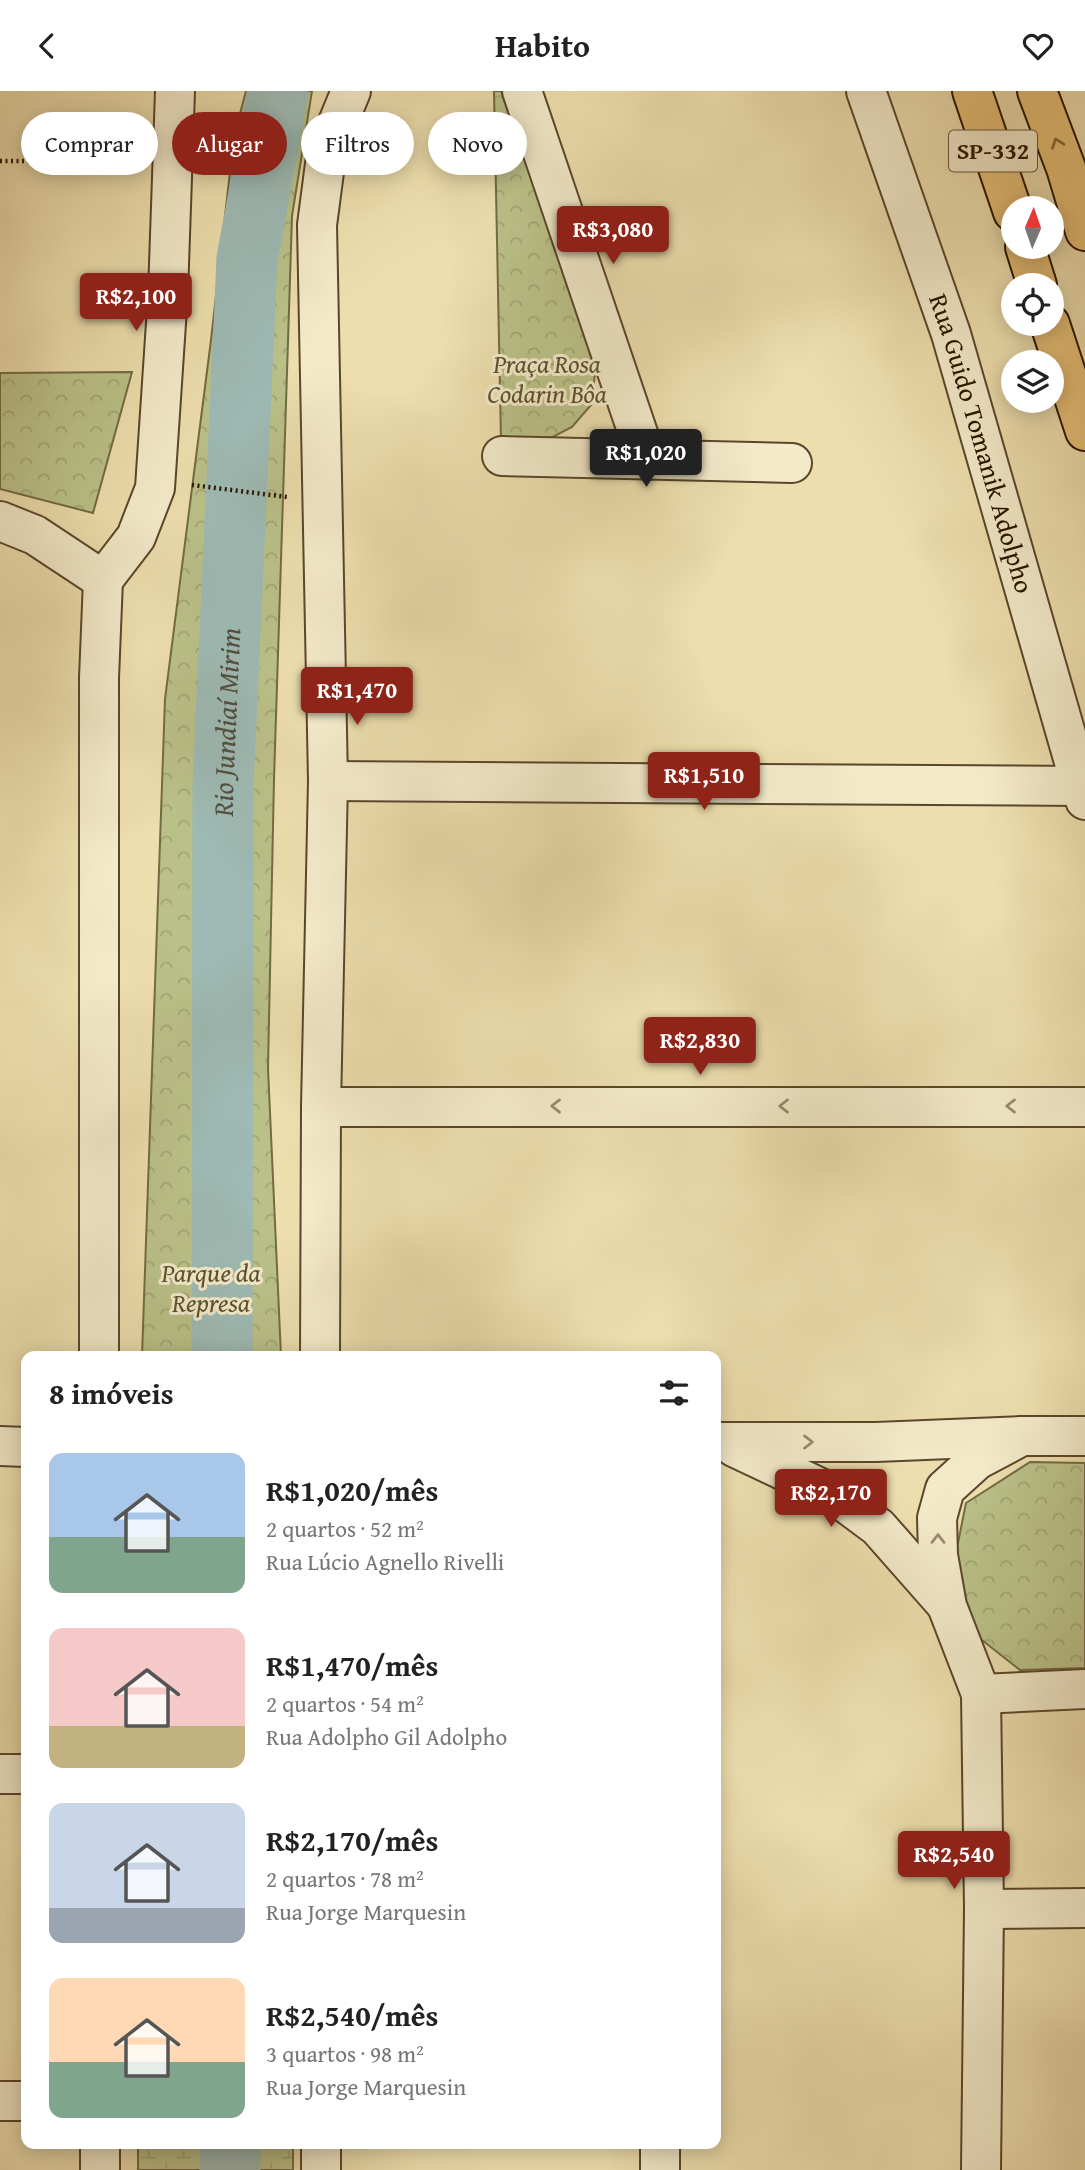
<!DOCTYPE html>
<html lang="pt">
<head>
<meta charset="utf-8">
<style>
	body { margin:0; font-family:"Gentium Book Plus",serif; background:#f6f6f6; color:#222; height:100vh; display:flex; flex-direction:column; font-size:26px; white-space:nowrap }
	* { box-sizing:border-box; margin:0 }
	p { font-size:23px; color:#767676 }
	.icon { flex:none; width:38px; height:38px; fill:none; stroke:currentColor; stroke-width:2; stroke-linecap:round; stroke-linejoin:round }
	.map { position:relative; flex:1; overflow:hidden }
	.panel { position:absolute; left:21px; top:1260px; width:700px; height:798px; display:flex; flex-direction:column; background:#fff; border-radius:14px; box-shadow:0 4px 18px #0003 }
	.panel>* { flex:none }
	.banner { position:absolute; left:21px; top:21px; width:700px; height:63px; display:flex; gap:14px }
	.needle { width:46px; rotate:2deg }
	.controls { position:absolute; left:1001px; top:105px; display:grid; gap:14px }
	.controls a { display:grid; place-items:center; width:63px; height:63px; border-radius:50%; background:#fff; box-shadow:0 4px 18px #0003; font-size:35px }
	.price { position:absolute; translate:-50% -60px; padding:0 16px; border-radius:7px; background:#8f2418; color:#fff; font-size:23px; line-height:46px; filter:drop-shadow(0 2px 4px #0008) }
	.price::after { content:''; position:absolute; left:50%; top:42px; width:21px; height:16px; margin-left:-10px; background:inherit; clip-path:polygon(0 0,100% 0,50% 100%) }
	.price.active { background:#222; color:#fff }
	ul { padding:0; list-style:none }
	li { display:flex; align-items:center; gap:21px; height:175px; padding:0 28px }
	li span { display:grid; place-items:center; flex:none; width:196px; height:140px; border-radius:14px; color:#555 }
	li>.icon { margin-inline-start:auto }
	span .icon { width:84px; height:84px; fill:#fffc; stroke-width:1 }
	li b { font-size:30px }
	h2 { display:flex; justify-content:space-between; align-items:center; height:84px; padding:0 28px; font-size:30px }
	.chip { padding:0 24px; border-radius:32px; background:#fff; box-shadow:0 4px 18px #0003; font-size:24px; line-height:63px }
	.chip.active { background:#8f2418; color:#fff }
	header { display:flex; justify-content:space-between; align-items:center; height:91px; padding:0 28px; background:#fff; font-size:32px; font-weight:700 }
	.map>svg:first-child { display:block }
	.forest { fill:url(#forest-crowns); stroke:#726b44; stroke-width:2 }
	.wetland { fill:url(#wetland-marsh); stroke:#726b44; stroke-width:2 }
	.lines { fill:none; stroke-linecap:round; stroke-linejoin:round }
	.river { stroke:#9dbab4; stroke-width:61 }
	.minor-casing { stroke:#5a472b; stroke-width:42 }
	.major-casing { stroke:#291500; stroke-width:42 }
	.path { stroke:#291500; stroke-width:4.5; stroke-dasharray:2 3.5; stroke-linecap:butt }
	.minor { stroke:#f3eaca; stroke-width:38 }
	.major { stroke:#e6bf76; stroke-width:38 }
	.oneway { stroke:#886a3b }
	.oneway2 { stroke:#988a6f }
	.labels { text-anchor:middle; stroke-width:6; stroke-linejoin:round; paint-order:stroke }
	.shield { fill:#f3eaca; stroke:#66553d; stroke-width:2 }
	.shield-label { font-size:24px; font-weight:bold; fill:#291500 }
	.park-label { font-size:26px; font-style:italic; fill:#5c5130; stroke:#f3eaca }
	.street-label { font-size:26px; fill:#291500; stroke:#f3eaca }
	.water-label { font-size:28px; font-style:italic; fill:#524f3f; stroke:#f3eaca }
</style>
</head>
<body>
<header><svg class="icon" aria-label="back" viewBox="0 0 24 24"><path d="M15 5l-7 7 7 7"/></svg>Habito<svg class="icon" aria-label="heart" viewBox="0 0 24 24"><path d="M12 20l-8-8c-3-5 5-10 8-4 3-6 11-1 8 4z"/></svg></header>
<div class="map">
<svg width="1085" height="2079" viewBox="0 0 1085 2079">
	<defs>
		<pattern id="forest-crowns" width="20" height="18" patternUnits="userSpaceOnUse" patternTransform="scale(1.75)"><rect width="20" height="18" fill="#bac188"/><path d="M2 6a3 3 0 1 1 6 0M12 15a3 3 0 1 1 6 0" fill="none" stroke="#a0a574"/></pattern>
		<pattern id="wetland-marsh" width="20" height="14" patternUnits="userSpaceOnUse" patternTransform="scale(1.75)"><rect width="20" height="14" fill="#bac188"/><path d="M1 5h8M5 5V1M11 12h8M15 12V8" fill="none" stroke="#a0a574"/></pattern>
	</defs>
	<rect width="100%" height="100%" fill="#eddead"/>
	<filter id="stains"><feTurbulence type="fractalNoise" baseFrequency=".00286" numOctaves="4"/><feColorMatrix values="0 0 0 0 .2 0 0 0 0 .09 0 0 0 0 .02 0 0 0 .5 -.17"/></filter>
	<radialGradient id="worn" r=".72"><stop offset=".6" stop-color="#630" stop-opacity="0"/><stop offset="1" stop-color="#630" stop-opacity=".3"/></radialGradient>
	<path class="forest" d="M 246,0 L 312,0 L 292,125 L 274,688 L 268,977 L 281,1265 L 142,1265 L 165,608 L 211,249 L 234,45 Z
		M 494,0 L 501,0 L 585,240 L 595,283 L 591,314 L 572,336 L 545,350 L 501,349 Z
		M 132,281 L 93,422 L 0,398 L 0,282 Z
		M 1030,1371 L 1085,1372 L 1085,1577 L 1020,1579 L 978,1546 L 953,1477 L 966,1412 Z"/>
	<path class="wetland" d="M 138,2053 L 293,2053 L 293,2079 L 138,2079 Z"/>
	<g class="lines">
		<g class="river">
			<path id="s1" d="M 222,1265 L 223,694 L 247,168 L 278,0"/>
			<path d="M 230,2053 L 230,2079"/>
		</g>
		<g class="minor-casing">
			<g id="minor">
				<path d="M 522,0 L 647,369"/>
				<path id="s2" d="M 866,0 L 951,243 L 1085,709"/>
				<path d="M 502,365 L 792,372"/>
				<path d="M 0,430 L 35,444 L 103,489"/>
				<path d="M 103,489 L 136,446 L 155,397 L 168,202 L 175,0"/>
				<path d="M 328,690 L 1080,695"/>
				<path d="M 321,1016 L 1085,1016"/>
				<path d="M 99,1265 L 99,587 L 103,489"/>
				<path d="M 320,1265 L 321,1016 L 328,690 L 317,134 L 327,58 L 351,0"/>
				<path d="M 716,1351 L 876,1351 L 1022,1345 L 1085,1345"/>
				<path d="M 0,1355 L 26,1356"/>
				<path d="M 734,1356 L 835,1404 L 878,1436 L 944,1511"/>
				<path d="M 981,1603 L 1085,1598"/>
				<path d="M 0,1683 L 26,1683"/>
				<path d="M 984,1818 L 1085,1817"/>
				<path d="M 0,2010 L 26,2010"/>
				<path d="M 100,2053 L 100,2079"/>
				<path d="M 321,2053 L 321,2079"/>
				<path d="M 660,2053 L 660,2079"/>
				<path d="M 981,2079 L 984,1818 L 981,1603 L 947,1515 L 938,1464 L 937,1427 L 945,1398 L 977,1369 L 1022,1345"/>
			</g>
		</g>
		<g class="major-casing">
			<path id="major" d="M 972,0 L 1013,121
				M 1037,0 L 1066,77 L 1085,140
				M 1025,156 L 1037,194
				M 1050,233 L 1085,340"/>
		</g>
		<path class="path" d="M 0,70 L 136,70
			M 192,394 L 287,406"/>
		<use href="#minor" class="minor"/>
		<use href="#major" class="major"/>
	</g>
	<defs><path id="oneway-chevron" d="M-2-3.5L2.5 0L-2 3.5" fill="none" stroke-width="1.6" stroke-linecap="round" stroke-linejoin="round" transform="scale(1.75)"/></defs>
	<use class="oneway" href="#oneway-chevron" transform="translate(1057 52) rotate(-110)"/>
	<g class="oneway2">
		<use href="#oneway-chevron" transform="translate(556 1015) rotate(180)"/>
		<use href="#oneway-chevron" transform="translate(784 1015) rotate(180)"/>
		<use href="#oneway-chevron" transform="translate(1011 1015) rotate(180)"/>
		<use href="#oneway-chevron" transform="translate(808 1351)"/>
		<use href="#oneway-chevron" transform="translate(938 1448) rotate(-90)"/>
	</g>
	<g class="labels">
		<rect class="shield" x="949" y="39.5" width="88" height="41" rx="5"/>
		<g class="shield-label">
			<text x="993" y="68">SP-332</text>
		</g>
		<g class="park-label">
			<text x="547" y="282">Praça Rosa<tspan x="547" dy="30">Codarin Bôa</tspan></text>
			<text x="211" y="1191">Parque da<tspan x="211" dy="30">Represa</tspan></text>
		</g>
		<g class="street-label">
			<text dy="9" stroke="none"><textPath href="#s2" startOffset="371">Rua Guido Tomanik Adolpho</textPath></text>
		</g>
		<g class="water-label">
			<text dy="10" stroke="none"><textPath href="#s1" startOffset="634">Rio Jundiaí Mirim</textPath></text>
		</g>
	</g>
	<rect width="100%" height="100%" filter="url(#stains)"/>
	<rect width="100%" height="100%" fill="url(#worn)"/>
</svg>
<div class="controls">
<a><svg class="needle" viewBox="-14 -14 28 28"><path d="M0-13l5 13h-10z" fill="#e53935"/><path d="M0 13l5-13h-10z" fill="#767676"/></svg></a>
<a><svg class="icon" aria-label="locate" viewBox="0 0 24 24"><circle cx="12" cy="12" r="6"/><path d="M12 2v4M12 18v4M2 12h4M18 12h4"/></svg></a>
<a><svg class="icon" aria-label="layers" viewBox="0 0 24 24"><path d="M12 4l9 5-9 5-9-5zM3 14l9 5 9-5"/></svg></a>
</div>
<b class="price" style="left:613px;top:175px">R$3,080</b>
<b class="price" style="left:136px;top:242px">R$2,100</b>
<b class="price active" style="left:646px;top:398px">R$1,020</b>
<b class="price" style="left:357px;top:636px">R$1,470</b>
<b class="price" style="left:704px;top:721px">R$1,510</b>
<b class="price" style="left:700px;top:986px">R$2,830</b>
<b class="price" style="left:831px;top:1438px">R$2,170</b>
<b class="price" style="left:954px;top:1800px">R$2,540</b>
<div class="banner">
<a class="chip">Comprar</a>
<a class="chip active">Alugar</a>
<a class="chip">Filtros</a>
<a class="chip">Novo</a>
</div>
<section class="panel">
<h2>8 imóveis<svg class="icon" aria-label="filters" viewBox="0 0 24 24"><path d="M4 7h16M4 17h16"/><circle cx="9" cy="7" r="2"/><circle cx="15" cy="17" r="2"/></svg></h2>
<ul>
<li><span style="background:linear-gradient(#a9c7e8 60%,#7fa58c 0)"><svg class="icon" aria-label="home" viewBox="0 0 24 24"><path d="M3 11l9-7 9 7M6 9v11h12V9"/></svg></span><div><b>R$1,020/mês</b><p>2 quartos · 52 m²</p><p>Rua Lúcio Agnello Rivelli</p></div></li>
<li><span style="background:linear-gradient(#f6c9c9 70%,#c2b280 0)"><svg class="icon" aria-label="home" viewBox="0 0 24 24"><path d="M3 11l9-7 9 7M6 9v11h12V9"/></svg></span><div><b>R$1,470/mês</b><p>2 quartos · 54 m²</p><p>Rua Adolpho Gil Adolpho</p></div></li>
<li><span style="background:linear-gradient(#c9d6e8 75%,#9aa5b1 0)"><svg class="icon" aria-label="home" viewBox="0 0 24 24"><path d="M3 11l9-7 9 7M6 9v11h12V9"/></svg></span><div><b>R$2,170/mês</b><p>2 quartos · 78 m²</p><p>Rua Jorge Marquesin</p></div></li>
<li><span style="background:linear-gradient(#ffd9b3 60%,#7fa58c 0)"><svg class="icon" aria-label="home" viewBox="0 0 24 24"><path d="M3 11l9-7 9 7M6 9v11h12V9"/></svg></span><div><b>R$2,540/mês</b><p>3 quartos · 98 m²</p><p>Rua Jorge Marquesin</p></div></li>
</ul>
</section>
</div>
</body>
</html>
